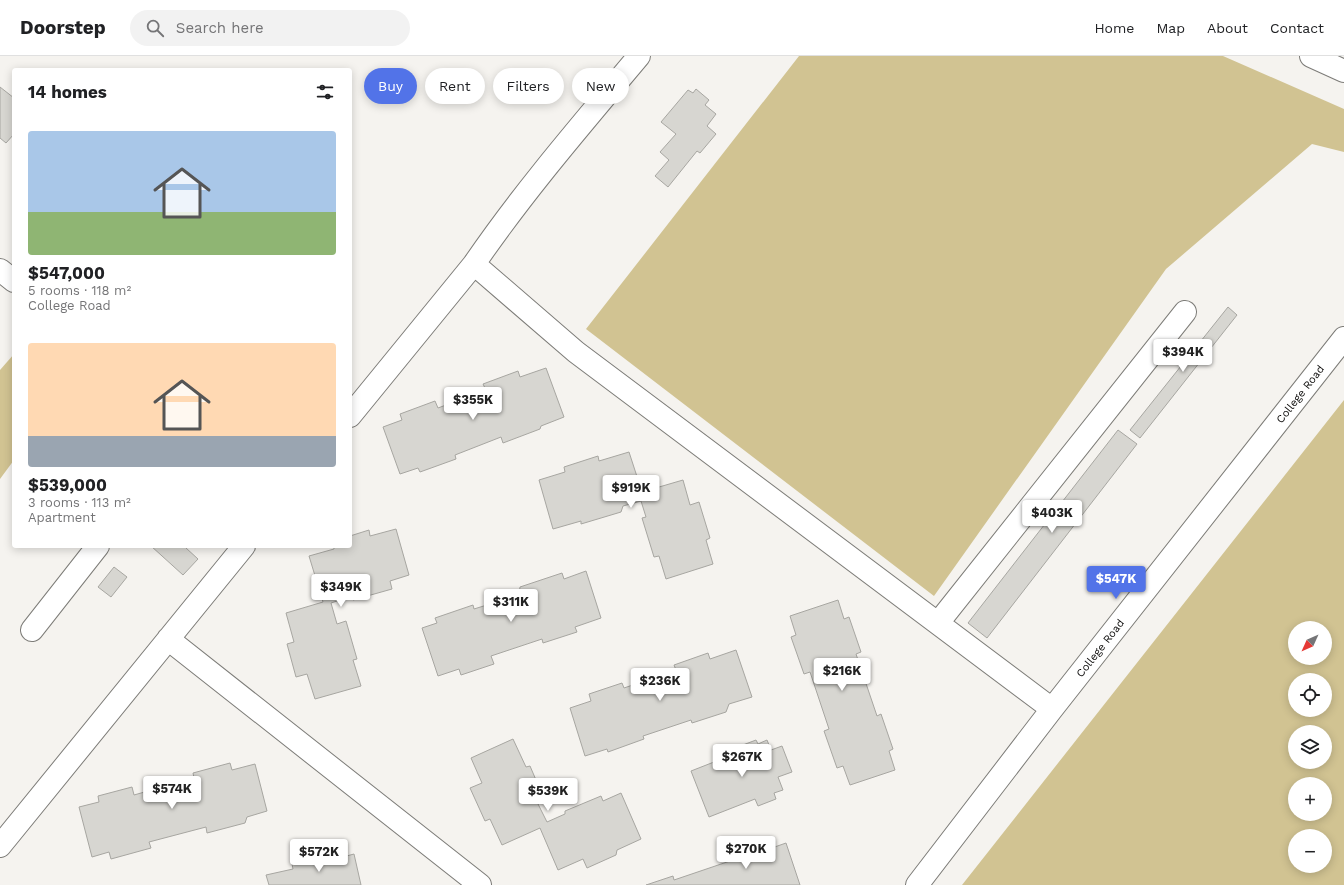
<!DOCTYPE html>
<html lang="en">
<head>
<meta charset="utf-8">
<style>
	body { margin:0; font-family:"Work Sans",sans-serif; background:#f2f2f2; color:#202124; height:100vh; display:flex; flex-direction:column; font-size:15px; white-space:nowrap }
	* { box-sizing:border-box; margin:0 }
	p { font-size:13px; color:#757577 }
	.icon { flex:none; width:22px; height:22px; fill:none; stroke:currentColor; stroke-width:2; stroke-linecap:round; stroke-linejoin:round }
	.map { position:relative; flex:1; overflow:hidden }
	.panel { position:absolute; left:12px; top:12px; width:340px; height:480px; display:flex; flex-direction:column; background:#fff; border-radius:4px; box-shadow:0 2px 10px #0003 }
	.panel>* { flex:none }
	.hud { position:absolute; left:364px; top:12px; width:380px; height:36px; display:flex; gap:8px }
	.needle { width:26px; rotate:225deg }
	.buttons { position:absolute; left:1288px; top:565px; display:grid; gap:8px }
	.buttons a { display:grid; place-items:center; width:44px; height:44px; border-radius:50%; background:#fff; box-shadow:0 2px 10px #0003; font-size:20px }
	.price { position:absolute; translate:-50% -34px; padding:0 9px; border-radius:4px; background:#fff; color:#222; font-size:13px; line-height:26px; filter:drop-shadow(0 1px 2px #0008) }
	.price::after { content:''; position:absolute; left:50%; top:24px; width:12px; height:9px; margin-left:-6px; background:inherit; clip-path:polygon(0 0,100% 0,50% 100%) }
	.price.on { background:#5273e8; color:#fff }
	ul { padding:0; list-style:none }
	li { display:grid; align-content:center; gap:8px; height:212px; padding:0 16px }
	li span { display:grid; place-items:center; height:124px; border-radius:4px; color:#555 }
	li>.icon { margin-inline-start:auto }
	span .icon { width:72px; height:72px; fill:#fffc; stroke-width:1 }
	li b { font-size:17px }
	h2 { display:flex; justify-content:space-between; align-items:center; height:48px; padding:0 16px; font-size:17px }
	.pill { padding:0 14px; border-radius:18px; background:#fff; box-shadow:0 2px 10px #0003; font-size:14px; line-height:36px }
	.pill.on { background:#5273e8; color:#fff }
	header { display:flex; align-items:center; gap:24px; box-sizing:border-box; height:56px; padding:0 20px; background:#fff; border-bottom:1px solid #e0e0e0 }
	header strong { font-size:19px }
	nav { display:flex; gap:22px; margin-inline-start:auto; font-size:14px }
	.search { width:280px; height:36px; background:#f2f2f2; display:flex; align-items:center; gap:10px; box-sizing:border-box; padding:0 14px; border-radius:22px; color:#757577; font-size:15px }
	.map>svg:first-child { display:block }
	.green { fill:#d1c392; fill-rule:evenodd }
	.building { fill:#d7d6d1; stroke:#a7a6a1 }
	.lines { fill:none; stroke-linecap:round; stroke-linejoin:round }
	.minor-casing { stroke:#7d7c78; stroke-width:24 }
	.minor { stroke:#fff; stroke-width:22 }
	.labels { text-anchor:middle; stroke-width:3; stroke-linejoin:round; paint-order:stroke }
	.street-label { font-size:11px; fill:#0e0d0c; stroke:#fff }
</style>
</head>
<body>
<header>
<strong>Doorstep</strong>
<div class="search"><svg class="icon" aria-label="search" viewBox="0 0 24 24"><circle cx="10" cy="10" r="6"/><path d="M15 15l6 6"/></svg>Search here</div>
<nav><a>Home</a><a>Map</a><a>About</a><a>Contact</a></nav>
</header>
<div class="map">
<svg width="1344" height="829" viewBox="0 0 1344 829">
	<rect width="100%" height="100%" fill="#f5f3ef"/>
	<path class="green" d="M 799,0 L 1223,0 L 1344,53 L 1344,96 L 1312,88 L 1166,213 L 934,540 L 586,273 Z
		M 14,298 L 14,404 L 0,423 L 0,314 Z
		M 1344,344 L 1344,829 L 962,829 ZM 1295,572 L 1325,572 L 1325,602 L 1295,602 ZM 1295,624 L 1325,624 L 1325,654 L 1295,654 ZM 1295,676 L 1325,676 L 1325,706 L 1295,706 ZM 1295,728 L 1325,728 L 1325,758 L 1295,758 ZM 1295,780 L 1325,780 L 1325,810 L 1295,810 Z"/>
	<path class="building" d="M 0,31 L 14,42 L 14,78 L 6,87 L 0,82 Z
		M 696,33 L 709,44 L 705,49 L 716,58 L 707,70 L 716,78 L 700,97 L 697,95 L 668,131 L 655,120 L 669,104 L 660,96 L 676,78 L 661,66 L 688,34 L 693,37 Z
		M 1228,251 L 1237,259 L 1140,382 L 1130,374 Z
		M 546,312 L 564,361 L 541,370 L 540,373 L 503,387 L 501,381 L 455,399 L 456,403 L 420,416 L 418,412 L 400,418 L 383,371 L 402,364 L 400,358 L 435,345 L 438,352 L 486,334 L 483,328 L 518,315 L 520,321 Z
		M 1118,374 L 1137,388 L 987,582 L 968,567 Z
		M 629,396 L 642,436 L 683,424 L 690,449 L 699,446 L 710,482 L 706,484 L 713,508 L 666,523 L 659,500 L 654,501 L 642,462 L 646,461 L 641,445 L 623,450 L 621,456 L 581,468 L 581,465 L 553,473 L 539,424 L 565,416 L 564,411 L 598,400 L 599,405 Z
		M 396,473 L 409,519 L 390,525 L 392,533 L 353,544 L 352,540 L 331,547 L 337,568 L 346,565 L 357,603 L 353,604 L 361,630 L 315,643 L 307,618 L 296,621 L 287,588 L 294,586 L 286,557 L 323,546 L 309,500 L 334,493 L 334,490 L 350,490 L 350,480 L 369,474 L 370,480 Z
		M 151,490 L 187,490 L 186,492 L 198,503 L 183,519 Z
		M 114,511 L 127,521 L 111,541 L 98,531 Z
		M 586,515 L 601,562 L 575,571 L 577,576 L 543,587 L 542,583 L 491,600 L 494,608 L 461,619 L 459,613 L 438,620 L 422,572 L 437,567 L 435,562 L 473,549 L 474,553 L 519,539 L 520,531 L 562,517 L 564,523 Z
		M 838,544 L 844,563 L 849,561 L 861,596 L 856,598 L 877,660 L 881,658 L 893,693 L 889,695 L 895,714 L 850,729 L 843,710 L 837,712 L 824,675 L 829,673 L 810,616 L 804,618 L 791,581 L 796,579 L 790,560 Z
		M 736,594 L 752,641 L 729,648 L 726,656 L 692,667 L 691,664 L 643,680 L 644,683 L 608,696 L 607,693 L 585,700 L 570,652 L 591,645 L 589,638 L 622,627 L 624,632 L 676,614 L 674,609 L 708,597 L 710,603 Z
		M 513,683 L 526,711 L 530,710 L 545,745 L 538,748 L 547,766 L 565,758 L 565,755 L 601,740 L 603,745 L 621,737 L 641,783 L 617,794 L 616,799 L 587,812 L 583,803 L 558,814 L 540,772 L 502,789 L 490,763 L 485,765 L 470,732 L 482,727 L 471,702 Z
		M 756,684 L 758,688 L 767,684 L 771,694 L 782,690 L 792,716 L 778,721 L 783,734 L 774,737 L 776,743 L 758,750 L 755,743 L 709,761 L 691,715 L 737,697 L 735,692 Z
		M 230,707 L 232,714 L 255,708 L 267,755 L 247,761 L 245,767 L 207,777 L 206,771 L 149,786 L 151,792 L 111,803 L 109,796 L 92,801 L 79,751 L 99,746 L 98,740 L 132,731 L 134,739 L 194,722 L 193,717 Z
		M 786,787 L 800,829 L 646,829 L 673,820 L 674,824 L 730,805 L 728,800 L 767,788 L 769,793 Z
		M 354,798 L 361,829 L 269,829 L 266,819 L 293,813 L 292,808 L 327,799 L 328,805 Z"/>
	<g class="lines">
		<g class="minor-casing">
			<path id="minor" d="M 1311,0 L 1344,15
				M 474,208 C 524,135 582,68 639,0
				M 0,214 L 14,225
				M 350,360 L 474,208 L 576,296 L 1052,653
				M 938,567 L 1185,256
				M 32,574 L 98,490
				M 168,583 L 480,829
				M 0,790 L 244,490
				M 917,829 L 1052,653 L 1344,282"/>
		</g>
		<use href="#minor" class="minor"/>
	</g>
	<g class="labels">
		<g class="street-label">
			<text transform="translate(1300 338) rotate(-52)" y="4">College Road</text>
			<text transform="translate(1100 592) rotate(-52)" y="4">College Road</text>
		</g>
	</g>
</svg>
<div class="buttons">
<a><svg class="needle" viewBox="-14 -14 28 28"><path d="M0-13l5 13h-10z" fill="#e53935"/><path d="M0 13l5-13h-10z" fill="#757577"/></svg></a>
<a><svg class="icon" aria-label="locate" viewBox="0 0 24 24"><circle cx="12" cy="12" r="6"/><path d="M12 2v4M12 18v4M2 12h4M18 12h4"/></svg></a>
<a><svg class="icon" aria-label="layers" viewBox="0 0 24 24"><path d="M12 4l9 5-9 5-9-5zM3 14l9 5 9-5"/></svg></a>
<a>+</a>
<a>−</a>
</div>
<b class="price" style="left:1183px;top:317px">$394K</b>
<b class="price" style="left:473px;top:365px">$355K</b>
<b class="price" style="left:631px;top:453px">$919K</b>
<b class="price" style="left:1052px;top:478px">$403K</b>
<b class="price on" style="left:1116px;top:544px">$547K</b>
<b class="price" style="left:341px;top:552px">$349K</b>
<b class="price" style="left:511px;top:567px">$311K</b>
<b class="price" style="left:842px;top:636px">$216K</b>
<b class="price" style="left:660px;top:646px">$236K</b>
<b class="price" style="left:742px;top:722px">$267K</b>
<b class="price" style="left:172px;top:754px">$574K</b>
<b class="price" style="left:548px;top:756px">$539K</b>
<b class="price" style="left:746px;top:814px">$270K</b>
<b class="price" style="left:319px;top:817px">$572K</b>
<div class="hud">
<a class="pill on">Buy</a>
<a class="pill">Rent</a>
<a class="pill">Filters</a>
<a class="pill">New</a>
</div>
<section class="panel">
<h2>14 homes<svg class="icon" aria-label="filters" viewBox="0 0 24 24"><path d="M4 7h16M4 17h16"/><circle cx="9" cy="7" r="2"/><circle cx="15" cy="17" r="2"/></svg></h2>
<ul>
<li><span style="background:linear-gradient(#a9c7e8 65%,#8fb573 0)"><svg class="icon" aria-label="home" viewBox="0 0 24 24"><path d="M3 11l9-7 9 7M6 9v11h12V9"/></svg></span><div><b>$547,000</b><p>5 rooms · 118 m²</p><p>College Road</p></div></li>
<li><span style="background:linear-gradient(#ffd9b3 75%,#9aa5b1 0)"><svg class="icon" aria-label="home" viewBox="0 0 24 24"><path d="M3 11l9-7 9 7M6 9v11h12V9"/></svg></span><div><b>$539,000</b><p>3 rooms · 113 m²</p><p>Apartment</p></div></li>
</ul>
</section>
</div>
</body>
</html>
